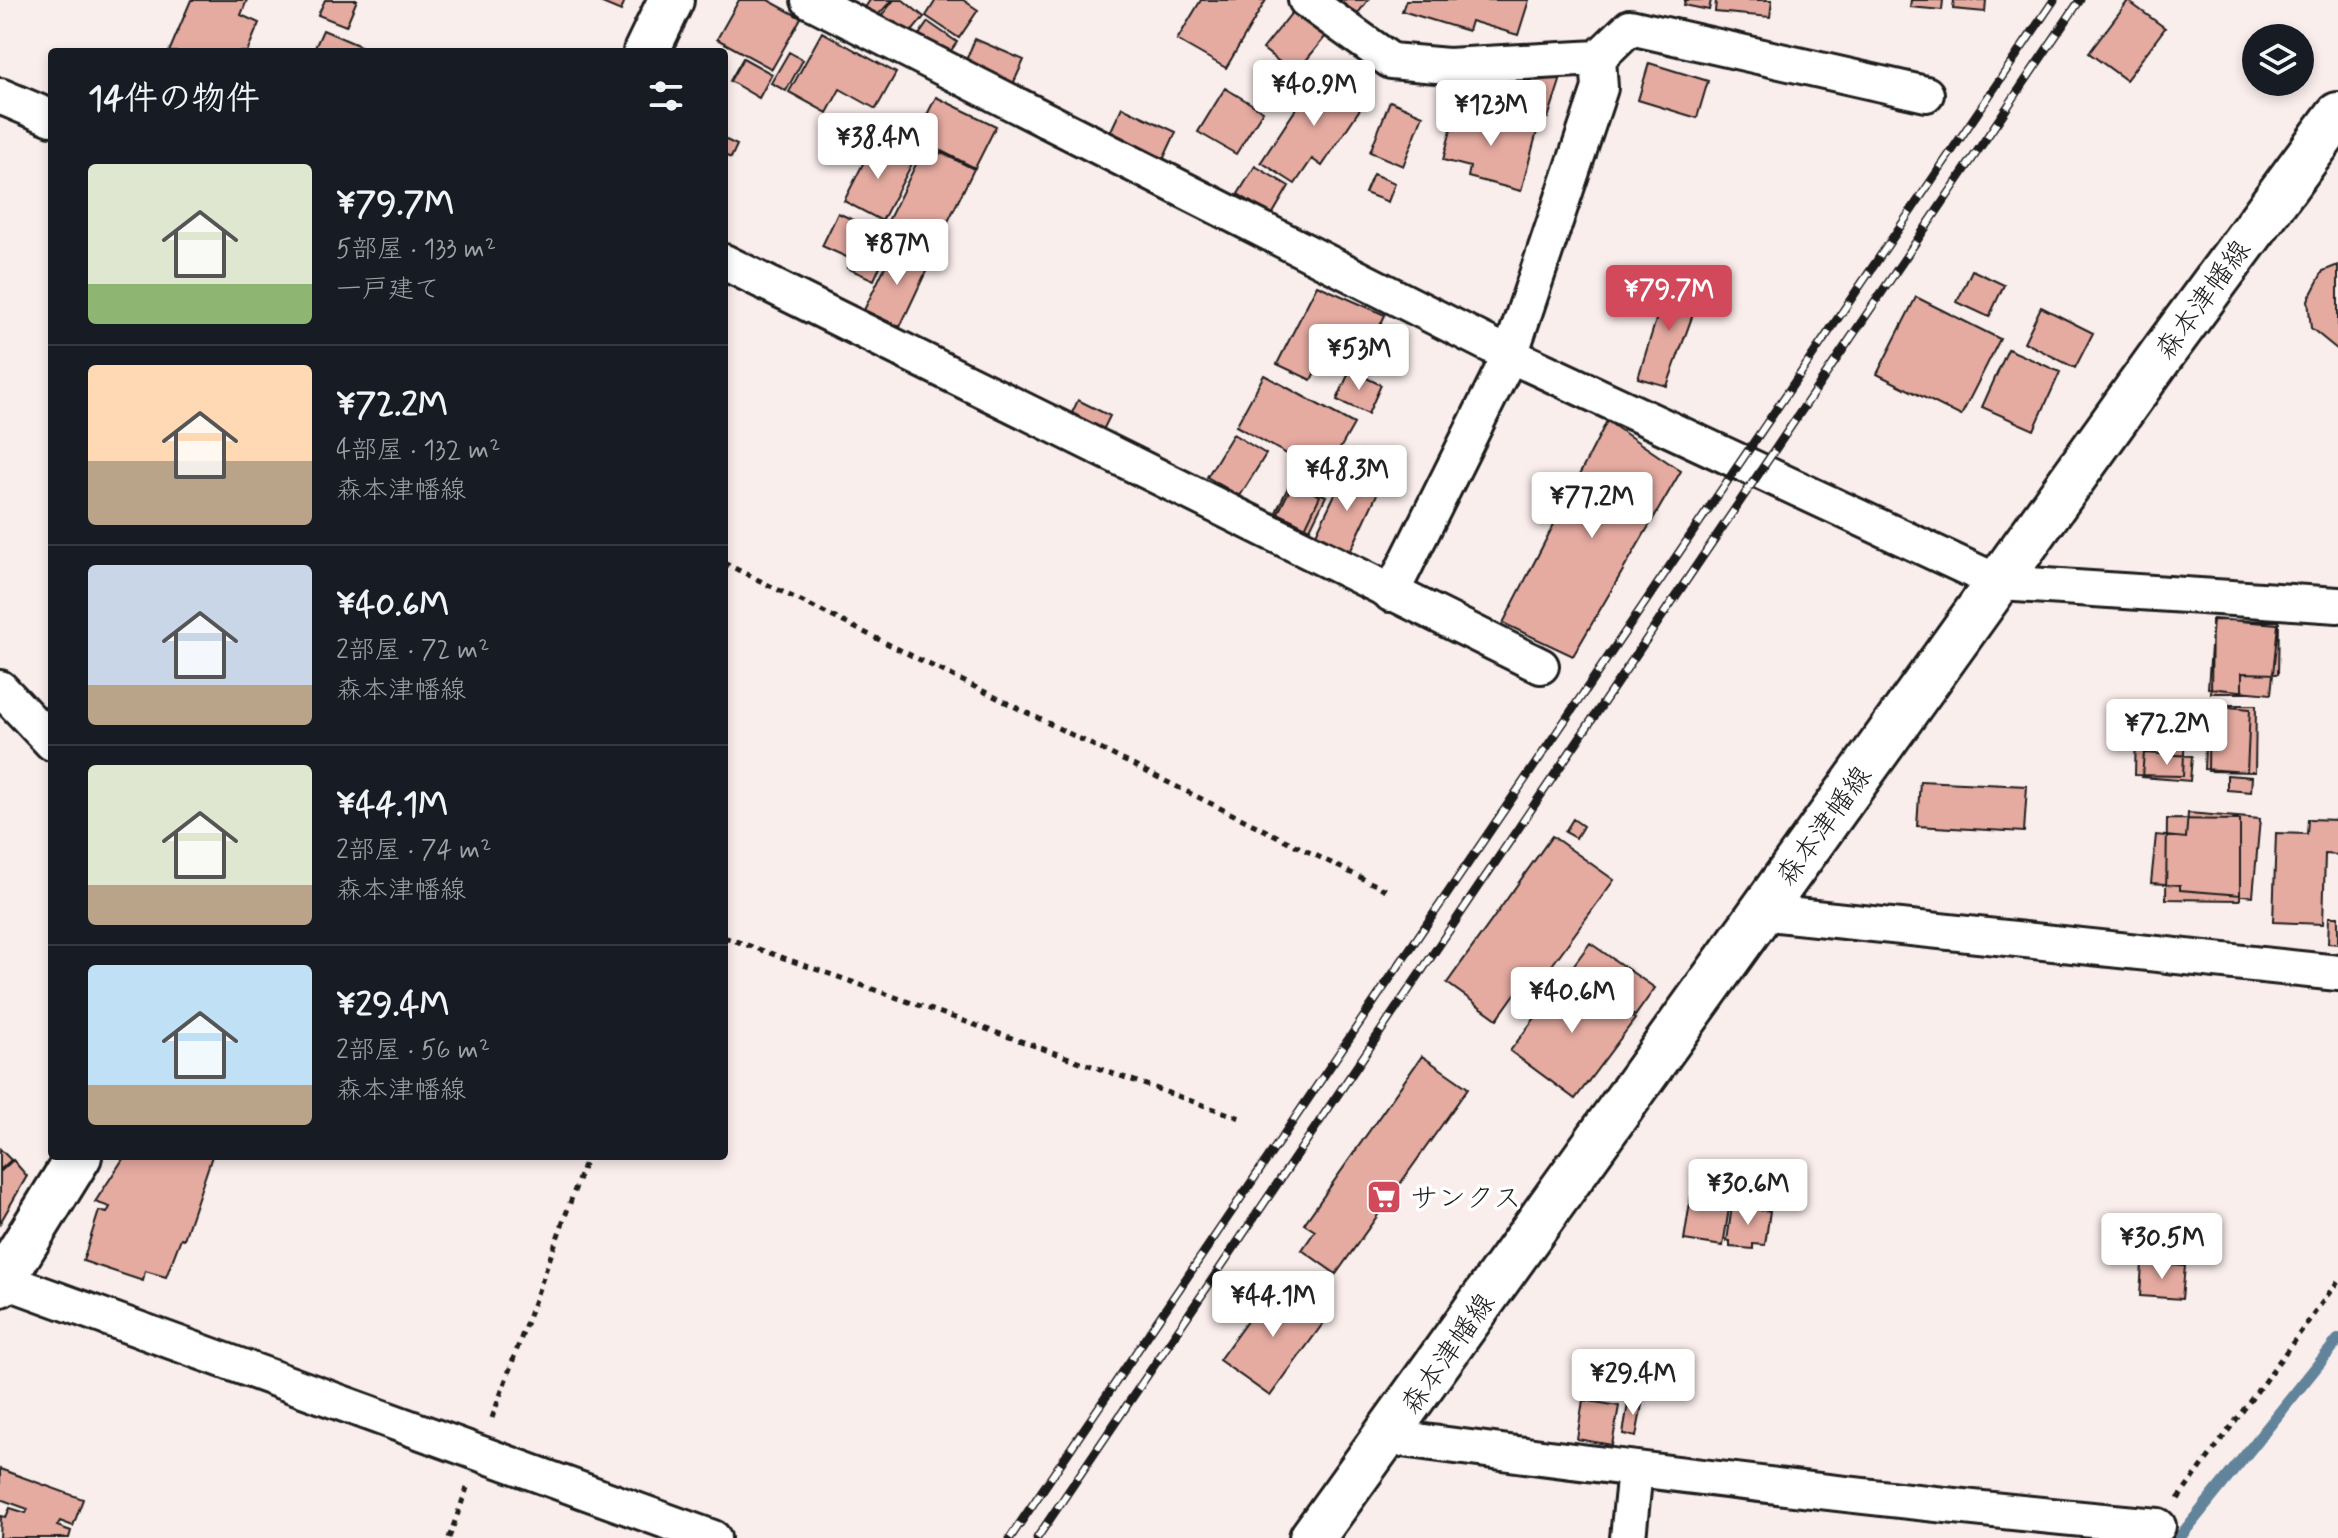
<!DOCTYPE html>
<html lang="ja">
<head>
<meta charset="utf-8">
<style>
	body { margin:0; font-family:Mynerve,"Klee One",sans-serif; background:#20242c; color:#f1f3f6; height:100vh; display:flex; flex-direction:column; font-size:30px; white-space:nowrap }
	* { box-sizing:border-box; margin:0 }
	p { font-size:26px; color:#9ea1a6 }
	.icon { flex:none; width:44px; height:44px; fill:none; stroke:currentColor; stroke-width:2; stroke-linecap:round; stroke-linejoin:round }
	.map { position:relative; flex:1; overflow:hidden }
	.sheet { position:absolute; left:48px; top:48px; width:680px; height:1112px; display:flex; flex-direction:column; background:#171b24; border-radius:8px; box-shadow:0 4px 12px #0003 }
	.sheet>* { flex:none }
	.controls { position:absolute; left:2242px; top:24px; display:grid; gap:16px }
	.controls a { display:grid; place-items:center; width:72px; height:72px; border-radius:50%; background:#171b24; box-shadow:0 4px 12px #0003; font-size:40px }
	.price { position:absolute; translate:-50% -68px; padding:0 18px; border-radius:8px; background:#fff; color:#222; font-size:26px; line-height:52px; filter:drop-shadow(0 2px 4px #0008) }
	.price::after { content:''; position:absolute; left:50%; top:48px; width:24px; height:18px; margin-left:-12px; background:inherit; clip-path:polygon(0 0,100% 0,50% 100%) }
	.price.selected { background:#d1495b; color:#fff }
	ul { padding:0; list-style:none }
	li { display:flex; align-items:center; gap:24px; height:200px; padding:0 40px }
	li+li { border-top:2px solid #363941 }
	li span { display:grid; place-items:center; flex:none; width:224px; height:160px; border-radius:8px; color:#555 }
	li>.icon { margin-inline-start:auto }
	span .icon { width:96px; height:96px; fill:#fffc; stroke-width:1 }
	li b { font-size:34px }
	h2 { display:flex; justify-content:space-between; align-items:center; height:96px; padding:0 40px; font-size:34px }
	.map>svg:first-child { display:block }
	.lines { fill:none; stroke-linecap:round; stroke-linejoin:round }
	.stream { stroke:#62849b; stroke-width:12 }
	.building { fill:#e5aba1; stroke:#1c1c1c; stroke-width:2 }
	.street-casing { stroke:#1c1c1c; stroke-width:40 }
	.secondary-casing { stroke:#1c1c1c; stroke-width:50 }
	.path { stroke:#1c1c1c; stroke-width:5; stroke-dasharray:6 6; stroke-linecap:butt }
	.street { stroke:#fff; stroke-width:34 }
	.secondary { stroke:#fff; stroke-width:44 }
	.rail-casing { stroke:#1c1c1c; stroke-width:9 }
	.rail { stroke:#fff; stroke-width:6; stroke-dasharray:18; stroke-linecap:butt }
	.labels { text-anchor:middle; stroke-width:7; stroke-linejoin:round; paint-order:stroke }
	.street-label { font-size:28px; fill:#1c1c1c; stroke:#fff }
	.poi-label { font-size:28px; fill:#1c1c1c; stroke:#fff; text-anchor:start }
</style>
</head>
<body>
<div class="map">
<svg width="2338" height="1538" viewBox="0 0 2338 1538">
	<rect width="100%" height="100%" fill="#faeeec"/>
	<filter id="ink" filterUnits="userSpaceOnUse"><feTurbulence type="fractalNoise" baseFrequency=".0125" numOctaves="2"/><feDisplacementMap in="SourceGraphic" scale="16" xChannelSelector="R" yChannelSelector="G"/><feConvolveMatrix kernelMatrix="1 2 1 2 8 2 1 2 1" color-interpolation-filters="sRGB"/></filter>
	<g filter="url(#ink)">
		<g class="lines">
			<path class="stream" d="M 2179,1538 L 2338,1340"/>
		</g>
		<path class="building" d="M 191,0 L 247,0 L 241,15 L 259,23 L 247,52 L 169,52 Z
			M 325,0 L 357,0 L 346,26 L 318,15 Z
			M 595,0 L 625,0 L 621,11 Z
			M 739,0 L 768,0 L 801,18 L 772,69 L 717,39 Z
			M 870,0 L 892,0 L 877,16 L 861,14 Z
			M 894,0 L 903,0 L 924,17 L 904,41 L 878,20 Z
			M 936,0 L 963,0 L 978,10 L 959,38 L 926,16 Z
			M 1201,0 L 1266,0 L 1226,68 L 1177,40 Z
			M 1335,0 L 1368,0 L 1355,17 Z
			M 1406,0 L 1529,0 L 1518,35 L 1471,21 L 1468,31 L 1402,11 Z
			M 1685,0 L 1711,0 L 1709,10 L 1684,5 Z
			M 1716,0 L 1772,0 L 1770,17 L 1715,12 Z
			M 1911,0 L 1943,0 L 1942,10 L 1910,7 Z
			M 1954,0 L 1986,0 L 1985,12 L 1953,9 Z
			M 2128,1 L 2165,28 L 2126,80 L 2089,53 Z
			M 1298,5 L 1330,31 L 1295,74 L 1263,49 Z
			M 928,22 L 957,42 L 943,62 L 914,42 Z
			M 323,30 L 374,52 L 313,52 Z
			M 822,32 L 896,73 L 876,109 L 840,89 L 827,113 L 789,92 Z
			M 975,39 L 1024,60 L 1009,93 L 961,72 Z
			M 789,52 L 803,60 L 786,91 L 771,83 Z
			M 743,58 L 772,74 L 759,98 L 730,81 Z
			M 1649,63 L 1708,81 L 1697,118 L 1638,100 Z
			M 1321,71 L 1366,100 L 1322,166 L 1312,159 L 1295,184 L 1261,162 Z
			M 1561,78 L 1548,118 L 1520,109 L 1530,79 Z
			M 1225,88 L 1263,111 L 1236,154 L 1198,132 Z
			M 936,97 L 996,126 L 975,168 L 915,138 Z
			M 1390,101 L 1423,115 L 1403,166 L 1370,152 Z
			M 1122,107 L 1176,132 L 1162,162 L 1108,137 Z
			M 1457,107 L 1538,128 L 1521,191 L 1468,177 L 1470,167 L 1443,160 Z
			M 724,139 L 737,145 L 731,158 L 724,155 Z
			M 874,142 L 913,162 L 882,221 L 844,201 Z
			M 922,152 L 937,159 L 940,152 L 974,169 L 933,252 L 884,229 Z
			M 1255,166 L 1289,186 L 1272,215 L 1238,194 Z
			M 1373,174 L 1395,183 L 1388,202 L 1365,193 Z
			M 838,213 L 893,238 L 874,280 L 847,268 L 851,259 L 822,246 Z
			M 895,246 L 930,263 L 900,327 L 864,310 Z
			M 2338,265 L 2338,350 L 2311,328 L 2308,300 L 2323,271 Z
			M 1972,270 L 2004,285 L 1989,317 L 1957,302 Z
			M 1668,281 L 1701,292 L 1667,386 L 1638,378 Z
			M 1317,285 L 1385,315 L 1374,339 L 1365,335 L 1349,370 L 1322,358 L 1311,380 L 1277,364 Z
			M 1916,297 L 2000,339 L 1961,416 L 1877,374 Z
			M 2041,307 L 2093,333 L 2075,368 L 2024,342 Z
			M 2008,349 L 2060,372 L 2034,430 L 1982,407 Z
			M 1350,370 L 1381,385 L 1368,414 L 1337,400 Z
			M 1264,375 L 1354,424 L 1325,475 L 1236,426 Z
			M 1078,400 L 1110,416 L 1103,430 L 1071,415 Z
			M 1607,421 L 1681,471 L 1573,656 L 1503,623 Z
			M 1233,434 L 1266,454 L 1240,496 L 1207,477 Z
			M 1345,473 L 1378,492 L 1350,552 L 1316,534 Z
			M 1291,481 L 1320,496 L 1305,528 L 1275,514 Z
			M 1294,481 L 1326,496 L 1310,529 L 1278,513 Z
			M 2213,619 L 2278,624 L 2271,694 L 2208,688 Z
			M 2212,620 L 2279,621 L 2278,674 L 2242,673 L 2242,693 L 2211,693 Z
			M 2207,705 L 2250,709 L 2247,772 L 2204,769 Z
			M 2209,705 L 2256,705 L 2255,772 L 2208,771 Z
			M 2136,730 L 2185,731 L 2183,776 L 2135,775 Z
			M 2144,753 L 2192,756 L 2190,781 L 2142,777 Z
			M 2227,775 L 2252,777 L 2251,792 L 2227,790 Z
			M 1920,781 L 2027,786 L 2024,832 L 1917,826 Z
			M 2188,813 L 2260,819 L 2253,896 L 2180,890 L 2180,885 L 2151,883 L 2156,835 L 2186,838 Z
			M 2188,813 L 2260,819 L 2253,896 L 2180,890 L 2180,885 L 2151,883 L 2156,835 L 2186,838 Z
			M 1573,819 L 1583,826 L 1576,838 L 1565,832 Z
			M 2167,819 L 2240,820 L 2240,900 L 2166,899 Z
			M 2308,819 L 2338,820 L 2338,855 L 2325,854 L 2323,924 L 2273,922 L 2276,833 L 2307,834 Z
			M 1552,836 L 1614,880 L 1531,994 L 1520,987 L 1497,1019 L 1447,983 Z
			M 2329,917 L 2338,917 L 2338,944 L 2328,943 Z
			M 1590,943 L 1655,988 L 1635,1016 L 1570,970 Z
			M 1570,971 L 1635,1019 L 1575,1099 L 1510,1051 Z
			M 1422,1056 L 1468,1088 L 1336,1274 L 1302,1250 L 1315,1231 L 1304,1224 Z
			M 0,1149 L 11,1160 L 0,1170 Z
			M 125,1156 L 212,1156 L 184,1239 L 181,1238 L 166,1277 L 145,1271 L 143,1281 L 83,1261 L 99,1211 L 107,1213 L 110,1207 L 95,1202 Z
			M 13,1160 L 27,1176 L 0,1223 L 0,1172 Z
			M 1691,1196 L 1730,1202 L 1723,1246 L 1684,1240 Z
			M 1732,1206 L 1770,1211 L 1765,1245 L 1753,1244 L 1753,1249 L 1730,1247 L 1730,1241 L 1727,1241 Z
			M 2142,1263 L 2185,1266 L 2182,1299 L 2140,1296 Z
			M 1276,1281 L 1327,1318 L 1270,1396 L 1219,1360 Z
			M 1629,1397 L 1643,1399 L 1636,1437 L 1623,1434 Z
			M 1583,1400 L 1619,1406 L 1612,1445 L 1577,1439 Z
			M 0,1469 L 83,1499 L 73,1526 L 60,1521 L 57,1526 L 71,1531 L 69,1538 L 0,1538 L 1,1516 L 6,1517 L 10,1508 L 26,1513 L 28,1509 L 0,1499 Z
			M 0,1469 L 83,1499 L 73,1526 L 60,1521 L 57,1526 L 71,1531 L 69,1538 L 0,1538 L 1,1516 L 6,1517 L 10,1508 L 26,1513 L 28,1509 L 0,1499 Z"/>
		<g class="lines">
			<g class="street-casing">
				<path id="street" d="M 809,0 L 1510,355 L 2000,583 L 2338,605
					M 1306,0 L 1391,61 L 1448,66 L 1598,58 L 1630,27 L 1926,94
					M 0,96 L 52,118
					M 724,262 L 1541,666
					M 1391,594 L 1510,355 L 1600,88 L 1598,58
					M 0,688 L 52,743
					M 1759,912 L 2338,973
					M 3,1280 L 713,1538
					M 1387,1437 C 1643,1471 1900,1503 2158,1526
					M 1628,1538 L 1635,1470"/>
			</g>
			<g class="secondary-casing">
				<path id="secondary" d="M 646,52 L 671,0
					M 0,1284 L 79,1156
					M 1312,1538 L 2165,350 L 2338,115"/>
			</g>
			<path class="path" d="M 724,563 L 1390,892
				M 724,937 L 1243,1119
				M 492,1418 L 587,1156
				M 2178,1499 L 2338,1281
				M 449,1538 L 467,1488"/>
			<use href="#street" class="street"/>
			<use href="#secondary" class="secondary"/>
			<g class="rail-casing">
				<path id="rail" d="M 1010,1538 L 2054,0
					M 1037,1538 L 2080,0"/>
			</g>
			<use href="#rail" class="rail"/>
		</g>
	</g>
	<defs>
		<g id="supermarket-square" transform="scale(1.8)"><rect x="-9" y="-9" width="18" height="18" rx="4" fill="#d1495b" stroke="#fff"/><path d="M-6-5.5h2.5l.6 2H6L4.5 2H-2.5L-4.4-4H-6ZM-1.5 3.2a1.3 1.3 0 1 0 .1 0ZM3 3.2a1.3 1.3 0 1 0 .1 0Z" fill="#fff"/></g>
	</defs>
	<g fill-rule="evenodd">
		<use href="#supermarket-square" x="1384" y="1197"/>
	</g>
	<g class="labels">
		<g class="street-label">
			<text transform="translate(2202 299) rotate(-54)" y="10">森本津幡線</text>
			<text transform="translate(1823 825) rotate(-54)" y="10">森本津幡線</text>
			<text transform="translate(1447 1353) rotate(-55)" y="10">森本津幡線</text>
		</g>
		<g class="poi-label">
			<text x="1410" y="1207">サンクス</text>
		</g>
	</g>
</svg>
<div class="controls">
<a><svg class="icon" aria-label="layers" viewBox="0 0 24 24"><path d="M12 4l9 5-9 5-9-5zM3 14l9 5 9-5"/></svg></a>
</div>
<b class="price" style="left:1314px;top:128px">¥40.9M</b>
<b class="price" style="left:1491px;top:148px">¥123M</b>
<b class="price" style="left:878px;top:181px">¥38.4M</b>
<b class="price" style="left:897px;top:287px">¥87M</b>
<b class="price selected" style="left:1669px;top:333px">¥79.7M</b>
<b class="price" style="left:1359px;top:392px">¥53M</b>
<b class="price" style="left:1347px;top:513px">¥48.3M</b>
<b class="price" style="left:1592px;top:540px">¥77.2M</b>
<b class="price" style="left:2167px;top:767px">¥72.2M</b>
<b class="price" style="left:1572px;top:1035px">¥40.6M</b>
<b class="price" style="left:1748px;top:1227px">¥30.6M</b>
<b class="price" style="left:2162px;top:1281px">¥30.5M</b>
<b class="price" style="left:1273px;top:1339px">¥44.1M</b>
<b class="price" style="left:1633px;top:1417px">¥29.4M</b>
<section class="sheet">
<h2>14件の物件<svg class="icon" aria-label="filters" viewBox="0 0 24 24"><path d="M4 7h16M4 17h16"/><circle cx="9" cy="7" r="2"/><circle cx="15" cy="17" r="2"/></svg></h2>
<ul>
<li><span style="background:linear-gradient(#dfe7d0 75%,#8fb573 0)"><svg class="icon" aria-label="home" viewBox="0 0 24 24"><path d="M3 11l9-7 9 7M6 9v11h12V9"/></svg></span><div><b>¥79.7M</b><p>5部屋 · 133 m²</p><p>一戸建て</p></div></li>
<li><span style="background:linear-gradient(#ffd9b3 60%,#b9a48a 0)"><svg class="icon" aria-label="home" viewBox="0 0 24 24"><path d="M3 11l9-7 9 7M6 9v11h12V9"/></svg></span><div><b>¥72.2M</b><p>4部屋 · 132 m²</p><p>森本津幡線</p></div></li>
<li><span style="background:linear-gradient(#c9d6e8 75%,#b9a48a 0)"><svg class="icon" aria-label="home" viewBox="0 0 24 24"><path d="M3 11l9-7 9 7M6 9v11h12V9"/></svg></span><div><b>¥40.6M</b><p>2部屋 · 72 m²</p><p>森本津幡線</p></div></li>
<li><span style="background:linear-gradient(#dfe7d0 75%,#b9a48a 0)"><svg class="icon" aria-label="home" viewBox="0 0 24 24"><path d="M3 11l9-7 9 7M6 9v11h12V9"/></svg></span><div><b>¥44.1M</b><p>2部屋 · 74 m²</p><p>森本津幡線</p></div></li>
<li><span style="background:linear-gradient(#bfe0f5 75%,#b9a48a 0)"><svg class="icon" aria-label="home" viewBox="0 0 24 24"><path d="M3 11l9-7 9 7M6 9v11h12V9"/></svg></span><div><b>¥29.4M</b><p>2部屋 · 56 m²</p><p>森本津幡線</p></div></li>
</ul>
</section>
</div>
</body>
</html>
